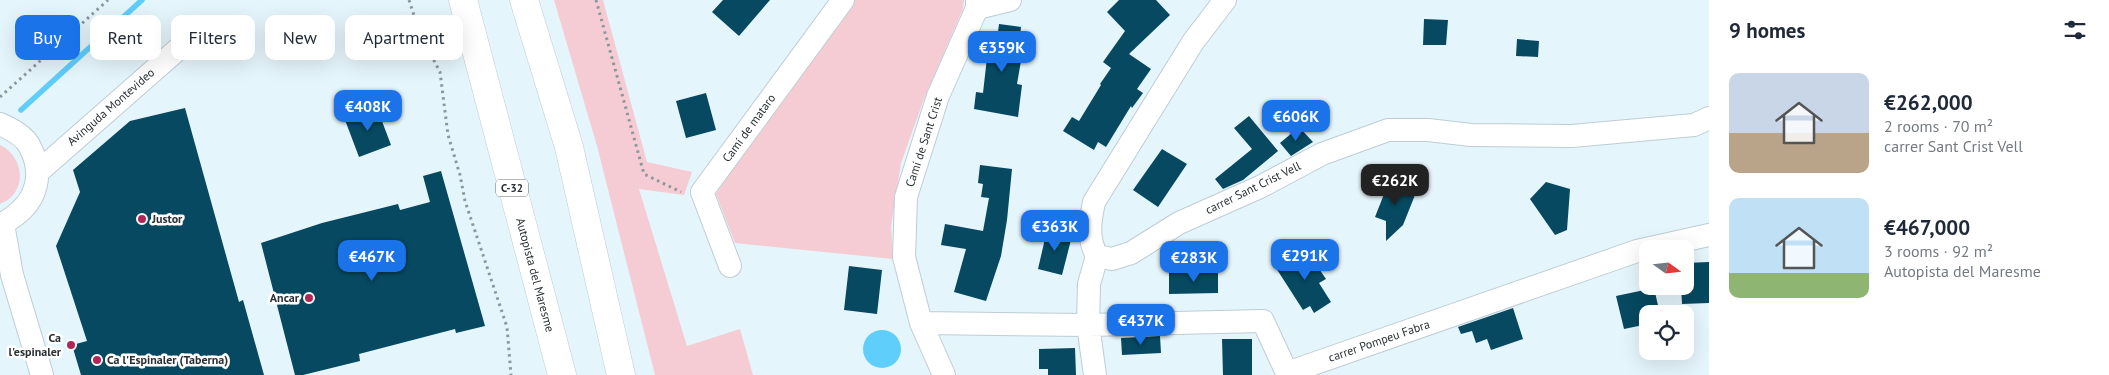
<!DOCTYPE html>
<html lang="en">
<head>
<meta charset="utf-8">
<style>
	body { margin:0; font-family:"PT Sans",sans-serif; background:#f2f2f3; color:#1f2937; height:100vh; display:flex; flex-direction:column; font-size:19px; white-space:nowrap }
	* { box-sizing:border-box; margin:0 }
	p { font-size:16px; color:#747a83 }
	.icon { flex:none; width:28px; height:28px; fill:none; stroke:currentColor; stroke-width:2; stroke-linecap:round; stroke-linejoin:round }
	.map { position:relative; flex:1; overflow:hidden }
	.sheet { display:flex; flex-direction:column; background:#fff; width:400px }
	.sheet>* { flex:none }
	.top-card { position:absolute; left:15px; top:15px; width:475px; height:45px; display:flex; gap:10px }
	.needle { width:32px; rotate:105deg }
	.fabs { position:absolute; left:1639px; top:240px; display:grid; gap:10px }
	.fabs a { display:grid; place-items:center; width:55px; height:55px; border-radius:10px; background:#fff; box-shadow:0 5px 20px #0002; font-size:25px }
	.price { position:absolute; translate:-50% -42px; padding:0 11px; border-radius:10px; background:#1a73e8; color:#fff; font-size:16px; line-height:32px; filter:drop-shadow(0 1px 2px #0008) }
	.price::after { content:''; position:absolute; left:50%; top:30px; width:15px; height:11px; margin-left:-8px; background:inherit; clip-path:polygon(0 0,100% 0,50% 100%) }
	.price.current { background:#222; color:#fff }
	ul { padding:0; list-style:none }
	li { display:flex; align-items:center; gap:15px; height:125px; padding:0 20px }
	li span { display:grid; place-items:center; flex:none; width:140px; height:100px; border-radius:10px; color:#555 }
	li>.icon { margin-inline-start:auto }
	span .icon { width:60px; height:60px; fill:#fffc; stroke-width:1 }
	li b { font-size:21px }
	h2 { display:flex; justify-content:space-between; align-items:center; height:60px; padding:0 20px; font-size:21px }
	.tag { padding:0 18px; border-radius:10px; background:#fff; box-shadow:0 5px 20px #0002; font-size:18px; line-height:45px }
	.tag.current { background:#1a73e8; color:#fff }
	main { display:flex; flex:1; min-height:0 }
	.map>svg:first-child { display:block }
	.green { fill:#f5ccd4 }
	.water { fill:#5fcefa }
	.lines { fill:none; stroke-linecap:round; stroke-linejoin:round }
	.stream { stroke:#5fcefa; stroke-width:5.5 }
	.building { fill:#064960 }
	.minor-casing { stroke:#becdd4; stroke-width:24 }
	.highway-casing { stroke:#becdd4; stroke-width:29 }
	.path { stroke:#8c979c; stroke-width:3; stroke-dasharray:2.5 4; stroke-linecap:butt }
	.minor { stroke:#fff; stroke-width:22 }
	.highway { stroke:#fff; stroke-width:28 }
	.poi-dot { fill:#b42557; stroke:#fff; stroke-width:2 }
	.labels { text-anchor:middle; stroke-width:5; stroke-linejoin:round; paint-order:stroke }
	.shield { fill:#fff; stroke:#6a6e70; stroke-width:1 }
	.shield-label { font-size:11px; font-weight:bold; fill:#2a3033 }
	.street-label { font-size:12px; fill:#2a3033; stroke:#fff }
	.poi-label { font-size:12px; font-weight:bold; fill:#2a3033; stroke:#fff; text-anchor:start }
</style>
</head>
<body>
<main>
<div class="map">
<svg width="1709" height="375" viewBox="0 0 1709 375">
	<rect width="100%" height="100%" fill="#e5f5fc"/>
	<path class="green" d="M 554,0 L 603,0 L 647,162 L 692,172 L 684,195 L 639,189 L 687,346 L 740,329 L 753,375 L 655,375 L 597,146 Z
		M 854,0 L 964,0 L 963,9 L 924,99 L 901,163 L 891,227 L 893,259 L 735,243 L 716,194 L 779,99 Z
		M 0,145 C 25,157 28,193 0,204 Z"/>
	<path class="water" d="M863 349a19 19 0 1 1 38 0a19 19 0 1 1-38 0Z"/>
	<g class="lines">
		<path class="stream" d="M 21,110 L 142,0"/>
	</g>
	<path class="building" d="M 723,0 L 770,0 L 739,36 L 712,12 Z
		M 1119,0 L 1156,0 L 1170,15 L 1129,54 L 1151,69 L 1137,89 L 1143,93 L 1132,108 L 1131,106 L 1106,147 L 1098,142 L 1094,150 L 1063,131 L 1072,117 L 1079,121 L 1101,85 L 1100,84 L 1111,68 L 1103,62 L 1125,31 L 1107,12 Z
		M 1424,19 L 1448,20 L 1446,45 L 1423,45 Z
		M 999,24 L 1021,27 L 1020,38 L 1025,38 L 1017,84 L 1022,85 L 1018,117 L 974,109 L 976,92 L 983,93 L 990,31 L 998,32 Z
		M 1517,39 L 1539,41 L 1538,57 L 1516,56 Z
		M 706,93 L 716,130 L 686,138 L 676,101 Z
		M 185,108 L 239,302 L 243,300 L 264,375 L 81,375 L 72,345 L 87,341 L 56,246 L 80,192 L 73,170 L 130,121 Z
		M 377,108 L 391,145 L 359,157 L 345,120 Z
		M 1249,116 L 1278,151 L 1243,180 L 1223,189 L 1215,179 L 1252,149 L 1234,128 Z
		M 1299,127 L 1313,142 L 1291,156 L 1280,143 Z
		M 1162,149 L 1187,164 L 1158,207 L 1133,190 Z
		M 980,165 L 1012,169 L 1007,220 L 1001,256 L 986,301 L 954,292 L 966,249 L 941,245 L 945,224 L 983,231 L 989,198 L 981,197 L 983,184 L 978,183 Z
		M 441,171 L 485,326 L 456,333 L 455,329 L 359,354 L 360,361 L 303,375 L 295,375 L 261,243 L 322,223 L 398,204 L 400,210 L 430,202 L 423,176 Z
		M 1390,179 L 1417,190 L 1403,225 L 1386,241 L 1386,221 L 1375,217 Z
		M 1546,182 L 1570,189 L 1567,230 L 1555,235 L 1530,199 Z
		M 1047,230 L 1072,236 L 1062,275 L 1038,269 Z
		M 1305,248 L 1326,279 L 1319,283 L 1331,302 L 1314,313 L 1310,306 L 1303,310 L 1276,268 Z
		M 1709,262 L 1709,303 L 1682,304 L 1681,286 L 1685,286 L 1685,263 Z
		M 849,266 L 882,270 L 877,314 L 844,310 Z
		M 1218,271 L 1218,293 L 1169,294 L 1169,272 Z
		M 1654,288 L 1660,314 L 1648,314 L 1648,324 L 1624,329 L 1616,296 Z
		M 1513,308 L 1523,339 L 1491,350 L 1487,339 L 1476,343 L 1472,331 L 1461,334 L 1458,327 Z
		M 1160,336 L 1161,353 L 1122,355 L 1121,338 Z
		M 1222,339 L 1252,339 L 1252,375 L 1223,375 Z
		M 1075,348 L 1076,375 L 1048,375 L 1048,369 L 1039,369 L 1039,349 Z"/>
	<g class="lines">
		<g class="minor-casing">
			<path id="minor" d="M 977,8 L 1010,0
				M 0,124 C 11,129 25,136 30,147 C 44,174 37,200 13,217 C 9,220 5,223 0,224
				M 38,172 L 185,43
				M 3,224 L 12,275 L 42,375
				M 1097,256 L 1112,259 L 1131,253 L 1179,223 L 1260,187 L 1322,154 L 1388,130 L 1428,130 L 1471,135 L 1572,136 L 1694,125 L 1709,118
				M 1097,256 C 1087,238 1090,221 1094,202 L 1193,42 L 1225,0
				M 730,266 L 702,192 L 843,0
				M 921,323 L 1088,325 L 1263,321 L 1287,373 L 1637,251 L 1709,235
				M 944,375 L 921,323 L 904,257 L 906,197 L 938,96 L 977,8 L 977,0
				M 1095,375 L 1088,325 L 1089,284 L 1097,256"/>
		</g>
		<g class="highway-casing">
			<path id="highway" d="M 463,0 L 562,375
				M 524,0 L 569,147 L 621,375"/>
		</g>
		<path class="path" d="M 409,0 L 420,34 L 440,72 L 448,135 L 460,175 L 465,201 L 507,327 L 511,375
			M 596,0 L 644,174 L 681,192
			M 0,97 L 108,0"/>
		<use href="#minor" class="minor"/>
		<use href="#highway" class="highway"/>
	</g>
	<g class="poi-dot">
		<circle cx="142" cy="219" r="5"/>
		<circle cx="309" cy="298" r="5"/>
		<circle cx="71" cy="345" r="5"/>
		<circle cx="97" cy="360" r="5"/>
	</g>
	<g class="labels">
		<rect class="shield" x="496" y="179.5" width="32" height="17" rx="4"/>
		<g class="shield-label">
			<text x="512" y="192">C-32</text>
		</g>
		<g class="street-label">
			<text transform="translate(111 107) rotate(-41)" y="4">Avinguda Montevideo</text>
			<text transform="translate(749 128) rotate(-54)" y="4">Camí de mataro</text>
			<text transform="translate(924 142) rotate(-72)" y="4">Camí de Sant Crist</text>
			<text transform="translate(1253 188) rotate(-26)" y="4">carrer Sant Crist Vell</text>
			<text transform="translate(535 275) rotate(75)" y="4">Autopista del Maresme</text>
			<text transform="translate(1379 341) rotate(-19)" y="4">carrer Pompeu Fabra</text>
		</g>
		<g class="poi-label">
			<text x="152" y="223">Justor</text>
			<text x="299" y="302" text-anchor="end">Ancar</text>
			<text x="61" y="342" text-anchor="end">Ca<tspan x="61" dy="14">l'espinaler</tspan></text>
			<text x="107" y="364">Ca l'Espinaler (Taberna)</text>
		</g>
	</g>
</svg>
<div class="fabs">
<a><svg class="needle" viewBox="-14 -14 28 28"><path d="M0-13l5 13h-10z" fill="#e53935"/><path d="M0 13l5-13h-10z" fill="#747a83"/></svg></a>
<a><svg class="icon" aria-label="locate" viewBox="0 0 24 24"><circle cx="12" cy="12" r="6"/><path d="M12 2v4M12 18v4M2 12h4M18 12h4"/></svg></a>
</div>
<b class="price" style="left:1002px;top:73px">€359K</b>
<b class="price" style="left:368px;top:132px">€408K</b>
<b class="price" style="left:1296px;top:142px">€606K</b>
<b class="price current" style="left:1395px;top:206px">€262K</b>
<b class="price" style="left:1055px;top:252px">€363K</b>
<b class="price" style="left:1305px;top:281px">€291K</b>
<b class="price" style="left:372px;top:282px">€467K</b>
<b class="price" style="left:1194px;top:283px">€283K</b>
<b class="price" style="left:1141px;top:346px">€437K</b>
<div class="top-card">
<a class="tag current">Buy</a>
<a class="tag">Rent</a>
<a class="tag">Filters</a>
<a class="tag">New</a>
<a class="tag">Apartment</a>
</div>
</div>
<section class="sheet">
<h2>9 homes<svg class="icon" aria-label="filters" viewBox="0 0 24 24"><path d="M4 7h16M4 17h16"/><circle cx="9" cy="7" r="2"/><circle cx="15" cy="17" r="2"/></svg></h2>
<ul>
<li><span style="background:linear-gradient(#c9d6e8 60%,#b9a48a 0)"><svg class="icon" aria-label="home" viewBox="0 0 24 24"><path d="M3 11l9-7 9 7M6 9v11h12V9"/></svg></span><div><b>€262,000</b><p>2 rooms · 70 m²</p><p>carrer Sant Crist Vell</p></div></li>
<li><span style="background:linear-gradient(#bfe0f5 75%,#8fb573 0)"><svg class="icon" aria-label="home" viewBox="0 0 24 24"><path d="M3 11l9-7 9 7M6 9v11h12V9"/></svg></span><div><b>€467,000</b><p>3 rooms · 92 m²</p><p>Autopista del Maresme</p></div></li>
</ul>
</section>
</main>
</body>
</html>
